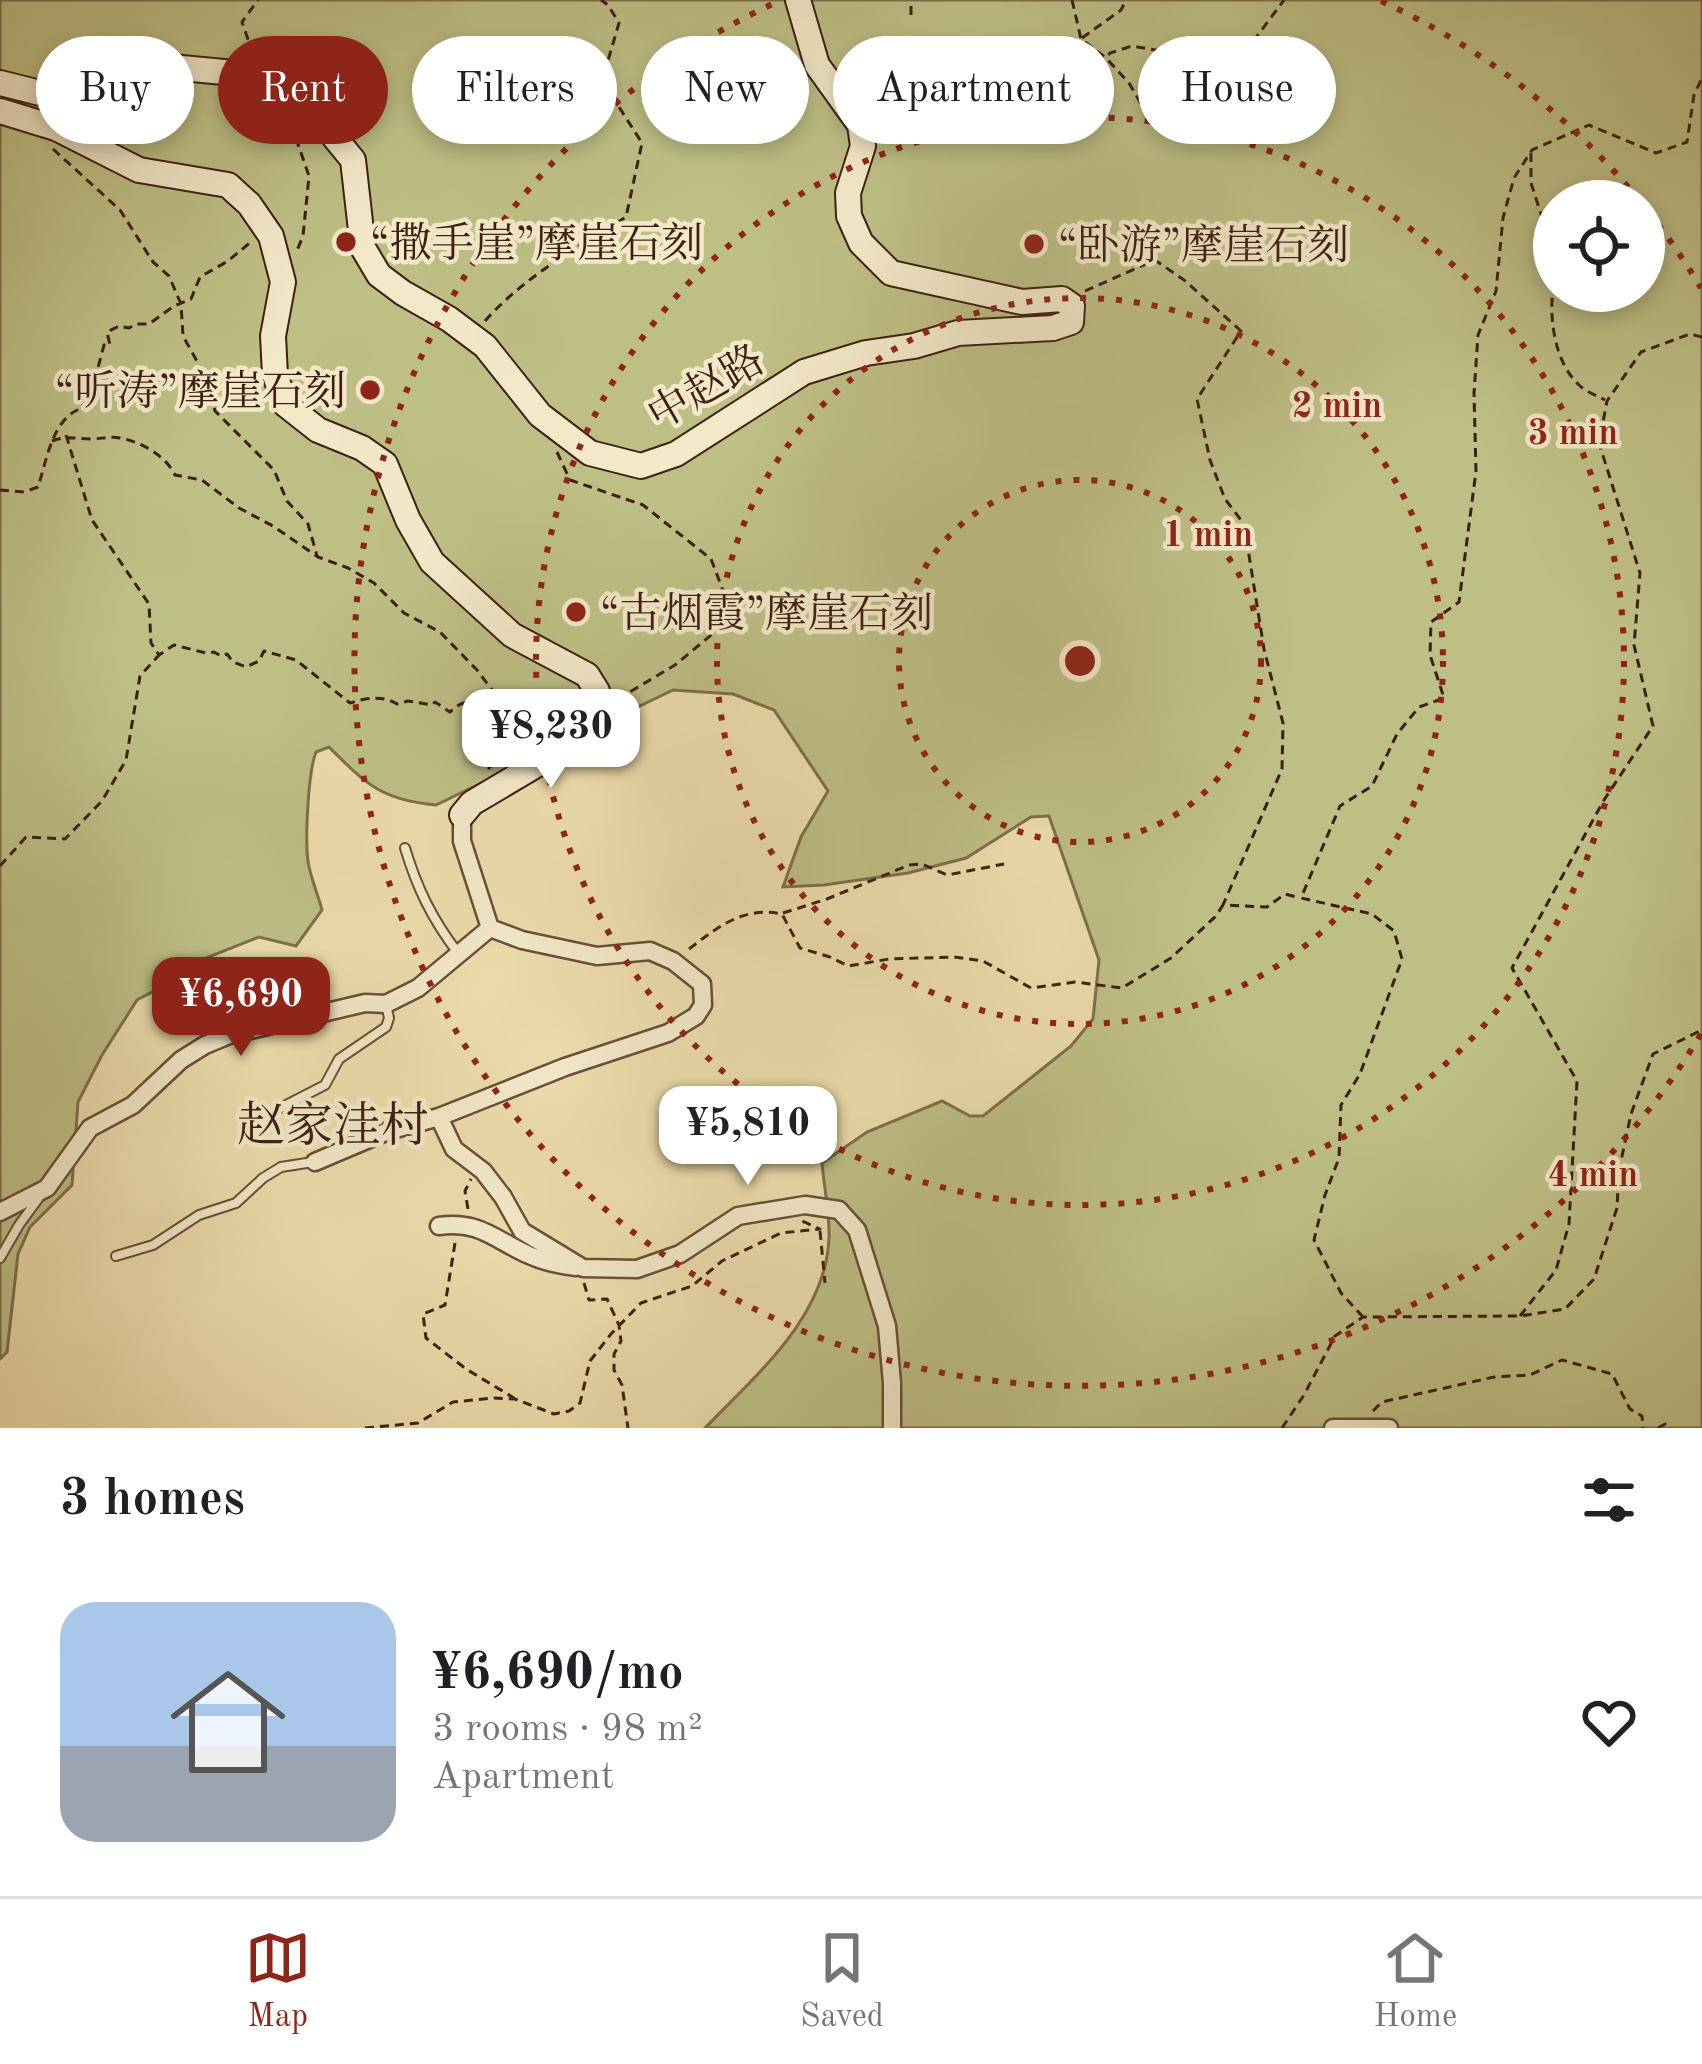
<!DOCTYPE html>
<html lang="en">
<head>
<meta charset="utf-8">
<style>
	body { margin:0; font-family:"Old Standard TT","Noto Serif SC",serif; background:#f6f6f6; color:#202124; height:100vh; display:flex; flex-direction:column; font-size:45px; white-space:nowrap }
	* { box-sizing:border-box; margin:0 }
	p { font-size:39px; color:#757577 }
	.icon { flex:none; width:66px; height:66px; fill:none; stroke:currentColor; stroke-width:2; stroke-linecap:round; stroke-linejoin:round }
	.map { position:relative; height:1428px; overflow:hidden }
	.panel { display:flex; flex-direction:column; background:#fff; flex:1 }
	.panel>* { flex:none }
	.banner { position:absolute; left:36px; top:36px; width:1632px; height:108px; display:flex; gap:24px }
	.buttons { position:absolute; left:1533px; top:180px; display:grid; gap:24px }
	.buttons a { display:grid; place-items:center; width:132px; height:132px; border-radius:50%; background:#fff; box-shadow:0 6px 18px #0003; font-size:60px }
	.price { position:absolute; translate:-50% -102px; padding:0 27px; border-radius:24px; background:#fff; color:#222; font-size:39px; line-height:78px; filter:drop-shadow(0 3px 6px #0008) }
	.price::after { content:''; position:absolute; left:50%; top:72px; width:36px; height:27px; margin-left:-18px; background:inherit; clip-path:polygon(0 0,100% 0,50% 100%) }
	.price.active { background:#8f2418; color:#fff }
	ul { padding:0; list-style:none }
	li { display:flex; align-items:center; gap:36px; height:300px; padding:0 60px }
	li span { display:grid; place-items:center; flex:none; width:336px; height:240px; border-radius:36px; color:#555 }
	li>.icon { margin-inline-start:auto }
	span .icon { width:144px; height:144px; fill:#fffc; stroke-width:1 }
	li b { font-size:51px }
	h2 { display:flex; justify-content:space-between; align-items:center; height:144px; padding:0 60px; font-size:51px }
	.pill { padding:0 42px; border-radius:54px; background:#fff; box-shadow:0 6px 18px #0003; font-size:42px; line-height:108px }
	.pill.active { background:#8f2418; color:#fff }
	.tab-bar { display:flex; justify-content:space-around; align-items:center; height:168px; border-top:3px solid #e0e0e0; background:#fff; font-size:33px; color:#757577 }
	.tab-bar a { display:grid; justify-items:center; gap:6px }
	.tab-bar .active { color:#8f2418 }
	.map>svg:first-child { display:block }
	.green { fill:#bebf85; stroke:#7e6f4c; stroke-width:3; fill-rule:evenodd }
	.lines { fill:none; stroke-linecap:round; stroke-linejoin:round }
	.lane-casing { stroke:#6a4e39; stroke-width:12 }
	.street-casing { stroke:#6a4e39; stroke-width:21 }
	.secondary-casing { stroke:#3f1f13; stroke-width:28 }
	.path { stroke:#3f1f13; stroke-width:3; stroke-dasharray:9 6; stroke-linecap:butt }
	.lane { stroke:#f3e9c9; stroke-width:8 }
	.street { stroke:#f3e9c9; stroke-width:16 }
	.secondary { stroke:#f3e9c9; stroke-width:24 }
	.ring { fill:none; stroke:#8f2418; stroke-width:6; stroke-dasharray:6 12 }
	.poi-dot { fill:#8f2418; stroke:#f3e9c9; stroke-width:4.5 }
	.labels { text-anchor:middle; stroke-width:9; stroke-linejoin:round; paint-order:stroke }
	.poi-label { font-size:42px; fill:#3f1f13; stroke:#f3e9c9; text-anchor:start }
	.street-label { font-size:42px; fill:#3f1f13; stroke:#f3e9c9 }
	.quarter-label { font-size:48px; fill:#3f1f13; stroke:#f3e9c9 }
	.centre { fill:#8f2418; stroke:#f3e9c9; stroke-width:6 }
	.ring-label { font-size:36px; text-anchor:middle; font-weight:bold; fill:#8f2418; stroke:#f3e9c9; stroke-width:9; stroke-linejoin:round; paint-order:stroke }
</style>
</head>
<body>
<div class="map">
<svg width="1702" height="1428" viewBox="0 0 1702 1428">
	<rect width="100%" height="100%" fill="#edddac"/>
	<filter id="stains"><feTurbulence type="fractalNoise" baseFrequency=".00167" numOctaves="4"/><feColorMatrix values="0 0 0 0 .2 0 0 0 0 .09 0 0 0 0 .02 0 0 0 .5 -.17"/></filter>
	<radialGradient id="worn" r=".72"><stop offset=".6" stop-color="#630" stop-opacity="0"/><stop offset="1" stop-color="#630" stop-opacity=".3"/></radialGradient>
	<path class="green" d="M 0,0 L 1702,0 L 1702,1428 L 705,1428 C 756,1375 826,1317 829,1238 C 830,1213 824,1188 822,1163 L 867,1132 L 942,1101 L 970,1116 L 983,1116 L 1071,1046 L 1093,1019 L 1099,960 L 1049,816 L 1031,817 L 966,858 L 908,873 L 824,885 L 783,887 L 801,837 L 828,791 L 774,710 L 733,694 L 673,690 L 436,805 C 381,800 366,784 329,747 L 316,752 C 308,772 305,839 308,861 C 310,877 318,894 322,910 L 296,946 L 259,937 L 206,958 L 177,979 L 137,1000 L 102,1055 L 78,1102 L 72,1185 L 30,1227 L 18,1254 L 7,1352 L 0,1359 ZM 1554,201 L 1644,201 L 1644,291 L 1554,291 Z"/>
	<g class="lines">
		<g class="lane-casing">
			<path id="lane" d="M 405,848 C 417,888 432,919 458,953
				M 245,1126 L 325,1085 L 339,1059 L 386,1027 L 389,1018 L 386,1004
				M 116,1256 L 153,1245 L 199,1215 L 236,1203 L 263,1178 L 281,1167 L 313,1162
				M 0,1258 L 19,1225 L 38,1199"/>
		</g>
		<g class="street-casing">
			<path id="street" d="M 439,1117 L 454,1149 L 483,1171 L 503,1197 L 522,1231 L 583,1268 L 637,1269 L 680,1254 L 738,1216 L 805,1205 L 839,1210 L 857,1230 L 887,1326 L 892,1383 L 892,1428
				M 315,1162 L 388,1131 L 439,1117 L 565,1067 L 668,1033 L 696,1016 L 703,1005 L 702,984 L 673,961 L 650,951 L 597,956 L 522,940 L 490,928 L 462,841 L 462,815
				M 0,1212 L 47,1188 L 90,1128 L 133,1105 L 181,1060 L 205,1045 L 229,1035 L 365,1003 L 386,1004 L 418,988 L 490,928
				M 439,1226 C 479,1220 495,1240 529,1255 C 544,1262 559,1265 576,1267
				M 1333,1428 L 1389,1428"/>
		</g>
		<g class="secondary-casing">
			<path id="secondary" d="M 0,83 L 56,97 L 86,94 L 130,63 L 255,75 L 278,85 L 326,127 L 353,160 L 363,248 L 379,275 L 403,293 L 449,319 L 485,346 L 540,415 L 590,453 L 641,466 L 676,454 L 804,372 L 866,353 L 914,346 L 958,333 L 1053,328 L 1071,322 L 1072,306 L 1062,299 L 1022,302 L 891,273 L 861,243 L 849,216 L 848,193 L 863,146 L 860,125 L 817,65 L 798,0
				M 0,111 L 56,128 L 139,170 L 228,185 L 249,204 L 271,236 L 283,282 L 273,336 L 275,375 L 285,404 L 318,430 L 362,448 L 385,464 L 408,520 L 432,562 L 512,635 L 587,675 L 597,691 L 598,706 L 594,724 L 580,739 L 472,803 L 462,815"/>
		</g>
		<path class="path" d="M 1072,0 L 1081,39 L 1106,58 L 1129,83 L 1150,119 L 1173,138
			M 911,15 L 911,0
			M 1082,38 L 1121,10 L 1126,0
			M 253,54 L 242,22 L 258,0
			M 291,124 L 309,176 L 303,236 L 296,253
			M 879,129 L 888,131 L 906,89 L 949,71 L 999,64 L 1048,94 L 1085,84 L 1110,53 L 1132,46 L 1203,58 L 1255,39 L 1284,0
			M 53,149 L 120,210 L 153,262 L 169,276 L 181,304 L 183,336 L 208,381 L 215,411 L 274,470 L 287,501 L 308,524 L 317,556
			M 1531,153 L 1531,183 L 1554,255
			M 1554,283 C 1548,315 1554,362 1579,385 C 1586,392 1596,395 1605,400
			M 1085,291 L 1155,260 L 1184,280 L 1241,331 L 1197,399 L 1210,460 L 1225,499 L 1244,524 L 1264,649 L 1283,723 L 1282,769 L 1223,905
			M 485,321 C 524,277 576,248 626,217 L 642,143 L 619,107 L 605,71 L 619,23 L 608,5 L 601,0
			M 66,435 L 92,520 L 149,604 L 151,643 L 159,655 L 174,645 L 206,653 L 214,652 L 221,656 L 227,654 L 233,662 L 246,667 L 259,661 L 264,651 L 296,660 L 350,703 C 366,698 382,695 397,704 L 408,701 L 432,705 L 435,702 L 450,712 C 473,687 503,717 525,699 L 533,702 L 542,699 L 576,706
			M 52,441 C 67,435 75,439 90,439 C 101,439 110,436 120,438 C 142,442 166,456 175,475 L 202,480 L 239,508 L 273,526 L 318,557 L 348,568 L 374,583 L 404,613 L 440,632 L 477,670 L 501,702
			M 557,452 L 570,480 L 643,505 L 711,559 L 733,617 L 675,665 L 618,699
			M 0,490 L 24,492 L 38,487 C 47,460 52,418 82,408 L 83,400 L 87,397 L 89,383 L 95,379 L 104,345 L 110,345 L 107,332 L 119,326 L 129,328 L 136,324 L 149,324 L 174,306 L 191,299 L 200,277 L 228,261 L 252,241
			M 488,769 L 508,749 L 510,736 L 507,710
			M 0,866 L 26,837 L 65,839 L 102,801 L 126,760 L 140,676 L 159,655
			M 783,913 L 827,899 L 909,865 L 922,864 L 947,875 L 1004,864
			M 689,949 C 718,927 743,906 782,914 L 800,948 L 830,957 L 848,966 L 889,959 L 954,957 L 983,961 L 1031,988 L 1075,982 L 1122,988 L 1171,958 L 1216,916 L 1223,905 L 1267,907 L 1285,894 L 1300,898
			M 468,1209 L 465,1191 L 471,1179
			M 820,1231 L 825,1283
			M 455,1243 L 445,1305 L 423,1314 L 426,1338 L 466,1369 L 514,1398
			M 584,1283 L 589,1300 L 607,1299 L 619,1325 L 621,1341 L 614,1354 L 614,1370 L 622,1385 L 628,1428
			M 1520,1316 L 1556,1270 L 1569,1224 L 1577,1081 L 1512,968 L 1604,800 L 1653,726 L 1634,645 L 1640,573 L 1599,443 L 1607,401 L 1641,352 L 1690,334 L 1702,337
			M 1363,1317 L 1341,1293 L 1314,1240 L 1325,1195 L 1339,1158 L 1341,1105 L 1360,1074 L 1402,959 L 1394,931 L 1372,914 L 1301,898 L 1340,806 L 1372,786 L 1397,734 L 1419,707 L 1444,698 L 1430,655 L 1431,622 L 1459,602 L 1476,471 L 1474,393 L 1478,335 L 1496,291 L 1503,218 L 1514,178 L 1532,150 L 1589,125 L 1656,153 L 1687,142 L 1694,95 L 1702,78
			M 1373,1411 L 1382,1402 L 1494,1377 L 1530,1375 L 1562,1360 L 1612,1374 L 1630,1409 L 1642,1416 L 1643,1428
			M 365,1428 L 418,1423 L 453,1402 L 494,1398 L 515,1399 L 554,1414 L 569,1411 L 580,1403 L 590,1361 L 611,1334 L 641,1303 L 692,1286 L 722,1261 L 781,1233 L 820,1229 L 802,1221
			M 1282,1428 L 1304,1395 L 1335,1336 L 1363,1317 L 1520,1316 L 1565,1309 L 1594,1279 L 1617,1208 L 1619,1170 L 1631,1114 L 1653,1054 L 1702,1030
			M 1658,1428 L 1665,1424 L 1664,1428"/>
		<use href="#lane" class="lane"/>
		<use href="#street" class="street"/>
		<use href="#secondary" class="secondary"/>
	</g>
	<g class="ring">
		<circle cx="1080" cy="661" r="181"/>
		<circle cx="1080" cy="661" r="363"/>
		<circle cx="1080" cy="661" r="544"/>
		<path d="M1701 1034A725 725 0 1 1 779 1M1381 1A725 725 0 0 1 1639 200M1647 210A725 725 0 0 1 1701 288"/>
	</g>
	<g class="poi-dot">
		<circle cx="346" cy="242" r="12"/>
		<circle cx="1034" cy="244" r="12"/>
		<circle cx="370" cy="390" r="12"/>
		<circle cx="576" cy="612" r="12"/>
	</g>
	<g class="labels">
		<g class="poi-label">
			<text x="370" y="257">“撒手崖”摩崖石刻</text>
			<text x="1058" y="259">“卧游”摩崖石刻</text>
			<text x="346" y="405" text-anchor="end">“听涛”摩崖石刻</text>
			<text x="600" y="627">“古烟霞”摩崖石刻</text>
		</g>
		<g class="street-label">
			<text transform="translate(705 386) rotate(-30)" y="15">中赵路</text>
		</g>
		<g class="quarter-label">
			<text x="333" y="1141">赵家洼村</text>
		</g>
	</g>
	<circle cx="1080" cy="661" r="18" class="centre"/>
	<g class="ring-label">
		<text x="1337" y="417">2 min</text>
		<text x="1573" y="444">3 min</text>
		<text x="1208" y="546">1 min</text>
		<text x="1593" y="1186">4 min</text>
	</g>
	<rect width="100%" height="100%" filter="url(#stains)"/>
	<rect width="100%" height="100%" fill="url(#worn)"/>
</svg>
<div class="buttons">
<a><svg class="icon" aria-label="locate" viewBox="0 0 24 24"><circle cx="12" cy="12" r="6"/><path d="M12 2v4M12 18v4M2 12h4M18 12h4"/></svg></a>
</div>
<b class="price" style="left:551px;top:791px">¥8,230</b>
<b class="price active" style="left:241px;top:1059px">¥6,690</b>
<b class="price" style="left:748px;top:1188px">¥5,810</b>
<div class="banner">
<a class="pill">Buy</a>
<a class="pill active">Rent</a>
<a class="pill">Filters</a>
<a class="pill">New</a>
<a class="pill">Apartment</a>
<a class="pill">House</a>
</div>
</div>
<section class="panel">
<h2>3 homes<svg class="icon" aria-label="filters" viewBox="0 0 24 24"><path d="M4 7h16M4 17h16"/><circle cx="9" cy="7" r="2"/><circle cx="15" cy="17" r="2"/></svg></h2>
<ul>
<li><span style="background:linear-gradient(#a9c7e8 60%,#9aa5b1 0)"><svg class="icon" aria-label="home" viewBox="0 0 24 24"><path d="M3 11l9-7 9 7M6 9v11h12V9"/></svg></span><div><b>¥6,690/mo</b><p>3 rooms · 98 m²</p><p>Apartment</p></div><svg class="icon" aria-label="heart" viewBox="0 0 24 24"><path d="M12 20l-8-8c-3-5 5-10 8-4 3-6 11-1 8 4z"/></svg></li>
</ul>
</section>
<nav class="tab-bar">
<a class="active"><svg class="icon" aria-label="map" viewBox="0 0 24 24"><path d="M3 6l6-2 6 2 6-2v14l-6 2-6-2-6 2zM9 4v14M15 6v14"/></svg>Map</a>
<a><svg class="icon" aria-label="saved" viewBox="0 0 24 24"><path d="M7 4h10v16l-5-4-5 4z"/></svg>Saved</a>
<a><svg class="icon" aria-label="home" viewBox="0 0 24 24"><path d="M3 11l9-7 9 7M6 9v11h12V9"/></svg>Home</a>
</nav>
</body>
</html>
